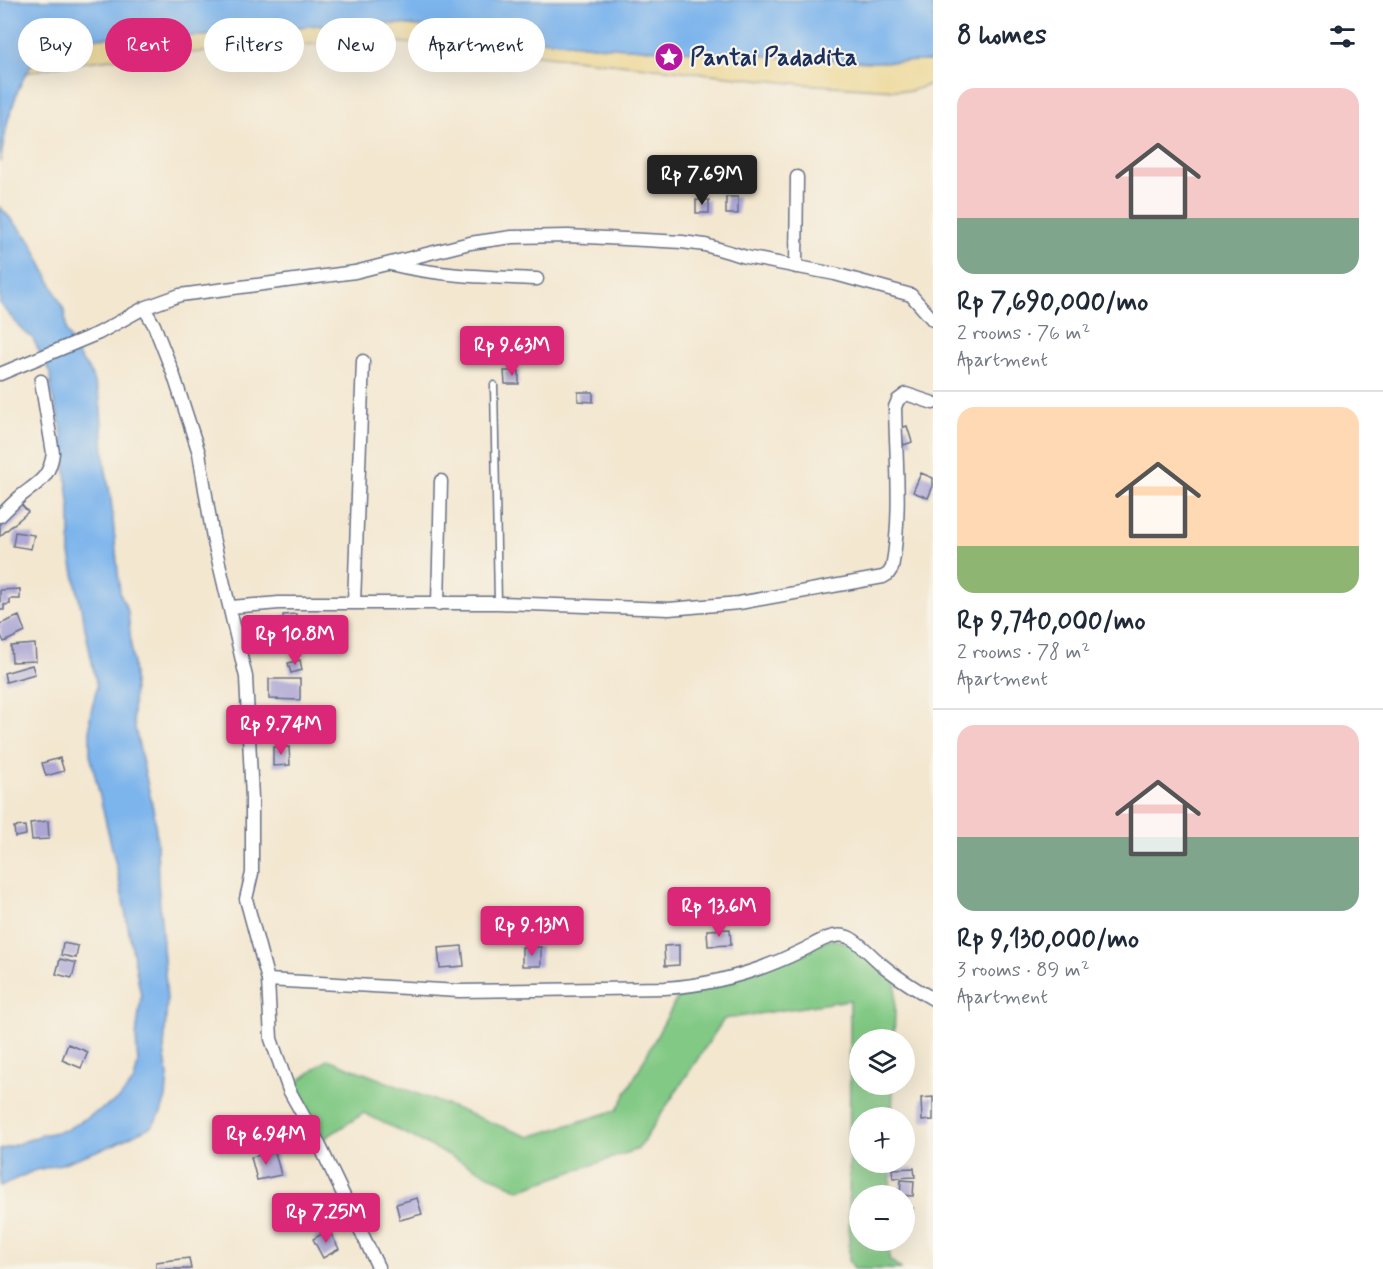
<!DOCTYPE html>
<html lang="en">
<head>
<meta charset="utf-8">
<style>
	body { margin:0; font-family:Mynerve,sans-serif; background:#f2f2f3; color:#1f2937; height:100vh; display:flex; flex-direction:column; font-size:22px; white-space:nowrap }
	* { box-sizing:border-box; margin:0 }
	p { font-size:20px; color:#747a83 }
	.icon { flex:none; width:33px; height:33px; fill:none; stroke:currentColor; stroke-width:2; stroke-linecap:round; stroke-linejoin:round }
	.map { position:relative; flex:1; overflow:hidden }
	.side { display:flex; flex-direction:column; background:#fff; width:450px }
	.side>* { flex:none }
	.banner { position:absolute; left:18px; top:18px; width:570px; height:54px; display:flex; gap:12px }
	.tools { position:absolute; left:849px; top:1029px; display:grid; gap:12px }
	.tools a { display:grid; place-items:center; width:66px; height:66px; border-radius:50%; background:#fff; box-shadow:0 6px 24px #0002; font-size:30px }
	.price { position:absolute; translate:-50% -51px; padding:0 14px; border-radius:6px; background:#db2777; color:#fff; font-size:20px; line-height:39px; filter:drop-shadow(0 2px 3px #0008) }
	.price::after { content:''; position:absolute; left:50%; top:36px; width:18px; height:14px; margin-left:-9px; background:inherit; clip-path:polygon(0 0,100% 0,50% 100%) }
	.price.on { background:#222; color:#fff }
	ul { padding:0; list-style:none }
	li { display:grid; align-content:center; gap:12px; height:318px; padding:0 24px }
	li+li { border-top:2px solid #e0e1e3 }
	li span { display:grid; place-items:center; height:186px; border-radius:18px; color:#555 }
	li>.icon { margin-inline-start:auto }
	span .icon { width:108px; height:108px; fill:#fffc; stroke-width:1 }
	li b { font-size:26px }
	h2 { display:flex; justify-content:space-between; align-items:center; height:72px; padding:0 24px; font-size:26px }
	.tag { padding:0 21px; border-radius:27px; background:#fff; box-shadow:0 6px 24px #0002; font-size:21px; line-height:54px }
	.tag.on { background:#db2777; color:#fff }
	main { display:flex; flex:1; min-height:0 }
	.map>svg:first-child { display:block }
	.green { fill:#81c984; stroke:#4e7c71; stroke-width:1.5 }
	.sand { fill:#eeda9e; stroke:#84847e; stroke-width:1.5 }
	.water { fill:#7cb4ec; stroke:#4c72a5; stroke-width:1.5 }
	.building { fill:#aca6d4 }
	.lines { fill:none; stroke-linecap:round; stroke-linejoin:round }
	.lane-casing { stroke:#676f86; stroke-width:9 }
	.street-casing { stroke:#676f86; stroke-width:15 }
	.lane { stroke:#fff; stroke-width:6 }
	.street { stroke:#fff; stroke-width:12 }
	.labels { text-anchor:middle; stroke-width:4.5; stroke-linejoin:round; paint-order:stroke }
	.poi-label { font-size:24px; font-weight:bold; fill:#1b2f5e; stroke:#f7f3e8; text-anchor:start }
</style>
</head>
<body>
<main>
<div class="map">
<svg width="933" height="1269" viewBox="0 0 933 1269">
	<rect width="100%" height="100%" fill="#f7f3e8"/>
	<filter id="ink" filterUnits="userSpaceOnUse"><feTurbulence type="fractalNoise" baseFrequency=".0167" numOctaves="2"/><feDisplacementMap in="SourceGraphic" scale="12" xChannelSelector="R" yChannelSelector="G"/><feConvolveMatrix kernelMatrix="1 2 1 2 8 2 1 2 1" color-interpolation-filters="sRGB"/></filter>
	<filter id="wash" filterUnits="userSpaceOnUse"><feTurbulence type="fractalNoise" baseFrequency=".008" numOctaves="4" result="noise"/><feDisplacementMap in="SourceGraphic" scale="24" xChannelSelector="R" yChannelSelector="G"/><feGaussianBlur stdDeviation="1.35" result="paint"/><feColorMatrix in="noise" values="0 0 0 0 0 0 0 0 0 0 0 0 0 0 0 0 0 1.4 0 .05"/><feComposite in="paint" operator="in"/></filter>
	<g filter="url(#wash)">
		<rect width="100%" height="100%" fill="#f3e7d0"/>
		<path class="green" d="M 832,939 L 853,945 L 896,979 L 894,1039 L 860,1040 L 860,1084 L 893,1085 L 892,1117 L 860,1118 L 860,1162 L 891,1163 L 890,1195 L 860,1196 L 860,1240 L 889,1241 L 889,1259 L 901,1269 L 855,1269 L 849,1261 L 850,1000 L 724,1019 L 638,1149 L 519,1190 L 364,1113 L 322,1140 L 290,1088 L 328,1059 L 529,1137 L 617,1110 L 683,987 Z"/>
		<path class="sand" d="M 339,23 L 400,24 L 450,29 L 594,46 L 872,62 L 933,61 L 933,83 L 911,91 L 802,84 L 538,55 L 361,39 L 266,49 L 146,55 L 68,64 L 26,73 L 39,54 L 48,46 L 74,38 L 202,36 Z"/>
		<path class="water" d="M 0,0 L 933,0 L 933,61 L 872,62 L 594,46 L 400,24 L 339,23 L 202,36 L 74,38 L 48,46 L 39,54 L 26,73 L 18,90 L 8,120 L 0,162 Z
			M 0,207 L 30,240 L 65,312 L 66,331 L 79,357 L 90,371 L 100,399 L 105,466 L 111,499 L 120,593 L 128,612 L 134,675 L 133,719 L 154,813 L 157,842 L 158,880 L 167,1000 L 164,1050 L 168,1076 L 166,1097 L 161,1113 L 152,1126 L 113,1145 L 61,1164 L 33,1171 L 0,1186 L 0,1150 L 42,1135 L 66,1130 L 119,1099 L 134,1081 L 138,1064 L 136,1037 L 141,996 L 118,874 L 90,754 L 90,716 L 97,687 L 70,554 L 70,511 L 61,425 L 52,395 L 50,373 L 32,337 L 24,332 L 0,304 Z"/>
		<g id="blocks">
			<path class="building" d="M 726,197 L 738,197 L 738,214 L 726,214 Z
				M 696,200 L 709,200 L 709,213 L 696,213 Z
				M 504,371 L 519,371 L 519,384 L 505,384 Z
				M 578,392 L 593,392 L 593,402 L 578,401 Z
				M 907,426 L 912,442 L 904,445 L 898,429 Z
				M 921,473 L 933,478 L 933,486 L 928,498 L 913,492 Z
				M 20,503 L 28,512 L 0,536 L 0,520 Z
				M 15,532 L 34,535 L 31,549 L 13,546 Z
				M 20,589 L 20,599 L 10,599 L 10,604 L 4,605 L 4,610 L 0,610 L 0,590 Z
				M 296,614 L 298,637 L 285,639 L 283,615 Z
				M 19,616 L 25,632 L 4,642 L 0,634 L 0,624 Z
				M 35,644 L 36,661 L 12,662 L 11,646 Z
				M 300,660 L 302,670 L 291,673 L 288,663 Z
				M 32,665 L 35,674 L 6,682 L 4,673 Z
				M 269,679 L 300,679 L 300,700 L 269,699 Z
				M 273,747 L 289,747 L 290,765 L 273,766 Z
				M 60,758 L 64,771 L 46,776 L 42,763 Z
				M 48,821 L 49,839 L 32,840 L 30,823 Z
				M 25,826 L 26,835 L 15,837 L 14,827 Z
				M 730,929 L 731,945 L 708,946 L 707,930 Z
				M 63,943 L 78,946 L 76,958 L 61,955 Z
				M 679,945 L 679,965 L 665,966 L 664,946 Z
				M 462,946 L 464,966 L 440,968 L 438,948 Z
				M 522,947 L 541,947 L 541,966 L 522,966 Z
				M 60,959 L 76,963 L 72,978 L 56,974 Z
				M 68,1044 L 88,1052 L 81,1068 L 62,1060 Z
				M 933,1097 L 933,1120 L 922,1121 L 921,1098 Z
				M 275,1152 L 281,1175 L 257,1180 L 251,1157 Z
				M 914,1168 L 915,1177 L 893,1178 L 892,1169 Z
				M 901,1180 L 914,1181 L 913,1196 L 900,1195 Z
				M 417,1198 L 422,1214 L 400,1220 L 396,1204 Z
				M 904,1208 L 913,1208 L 912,1226 L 904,1226 Z
				M 329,1230 L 339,1249 L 323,1258 L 313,1239 Z
				M 189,1258 L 191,1269 L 156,1269 L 156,1262 Z"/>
		</g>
	</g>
	<g filter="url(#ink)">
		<use href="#blocks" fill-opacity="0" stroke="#676f86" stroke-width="1.5"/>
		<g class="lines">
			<g class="lane-casing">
				<path id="lane" d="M 494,385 L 498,603"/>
			</g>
			<g class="street-casing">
				<path id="street" d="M 390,264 C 438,276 488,277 537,279
					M 796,267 L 797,177
					M 0,374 L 99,333 L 144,308
					M 0,516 C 7,509 14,502 22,495 C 39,482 50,477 53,453 L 41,381
					M 354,603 L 363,361
					M 438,604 L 441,481
					M 231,607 L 279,603 L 498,603 L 669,609 L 739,603 L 883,577 L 888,574 L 892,568 C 902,515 896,460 895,407 L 898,400 L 906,394 L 933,403
					M 268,980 L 459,991 L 665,988 C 712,985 758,972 801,951 C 814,945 832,931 848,937 C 857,940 872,956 880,963 C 896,977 914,988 933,999
					M 379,1269 L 318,1142 L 289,1090 L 271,1039 L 268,980 L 246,899 L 252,873 L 252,798 L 246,677 L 213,538 L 199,453 L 173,373 L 154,325 L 144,308 L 180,295 L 355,272 L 470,243 L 512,237 L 568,236 L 682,242 L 705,245 L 746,257 L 835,274 L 911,295 L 933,320"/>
			</g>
			<use href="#lane" class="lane"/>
			<use href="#street" class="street"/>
		</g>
	</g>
	<defs>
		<g id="sight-disc" transform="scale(1.5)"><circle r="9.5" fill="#b5179e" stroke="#f7f3e8"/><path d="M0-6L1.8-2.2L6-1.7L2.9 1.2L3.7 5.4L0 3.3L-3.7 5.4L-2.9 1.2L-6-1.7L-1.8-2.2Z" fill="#fff"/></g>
	</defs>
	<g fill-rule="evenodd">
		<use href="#sight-disc" x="669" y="57"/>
	</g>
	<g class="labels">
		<g class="poi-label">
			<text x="690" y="65">Pantai Padadita</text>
		</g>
	</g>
</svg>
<div class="tools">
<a><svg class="icon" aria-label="layers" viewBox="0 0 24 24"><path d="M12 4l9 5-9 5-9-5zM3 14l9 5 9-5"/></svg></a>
<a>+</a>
<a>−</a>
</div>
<b class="price on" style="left:702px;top:206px">Rp 7.69M</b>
<b class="price" style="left:512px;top:377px">Rp 9.63M</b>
<b class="price" style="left:295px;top:666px">Rp 10.8M</b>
<b class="price" style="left:281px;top:756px">Rp 9.74M</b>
<b class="price" style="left:719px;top:938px">Rp 13.6M</b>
<b class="price" style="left:532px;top:957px">Rp 9.13M</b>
<b class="price" style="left:266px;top:1166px">Rp 6.94M</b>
<b class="price" style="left:326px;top:1244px">Rp 7.25M</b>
<div class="banner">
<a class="tag">Buy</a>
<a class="tag on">Rent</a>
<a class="tag">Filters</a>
<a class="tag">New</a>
<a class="tag">Apartment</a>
</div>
</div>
<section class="side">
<h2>8 homes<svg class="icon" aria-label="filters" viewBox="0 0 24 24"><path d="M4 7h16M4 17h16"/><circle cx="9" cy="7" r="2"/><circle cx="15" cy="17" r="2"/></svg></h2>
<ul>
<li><span style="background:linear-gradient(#f6c9c9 70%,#7fa58c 0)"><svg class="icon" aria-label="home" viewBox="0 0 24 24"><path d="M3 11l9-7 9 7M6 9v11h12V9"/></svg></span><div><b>Rp 7,690,000/mo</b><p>2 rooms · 76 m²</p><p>Apartment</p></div></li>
<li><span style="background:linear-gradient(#ffd9b3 75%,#8fb573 0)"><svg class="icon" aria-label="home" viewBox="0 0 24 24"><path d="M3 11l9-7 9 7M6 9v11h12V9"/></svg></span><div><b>Rp 9,740,000/mo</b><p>2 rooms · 78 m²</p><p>Apartment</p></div></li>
<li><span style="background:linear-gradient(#f6c9c9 60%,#7fa58c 0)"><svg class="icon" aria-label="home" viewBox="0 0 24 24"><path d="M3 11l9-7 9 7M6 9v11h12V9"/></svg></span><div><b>Rp 9,130,000/mo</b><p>3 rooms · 89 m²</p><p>Apartment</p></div></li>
</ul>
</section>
</main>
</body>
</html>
